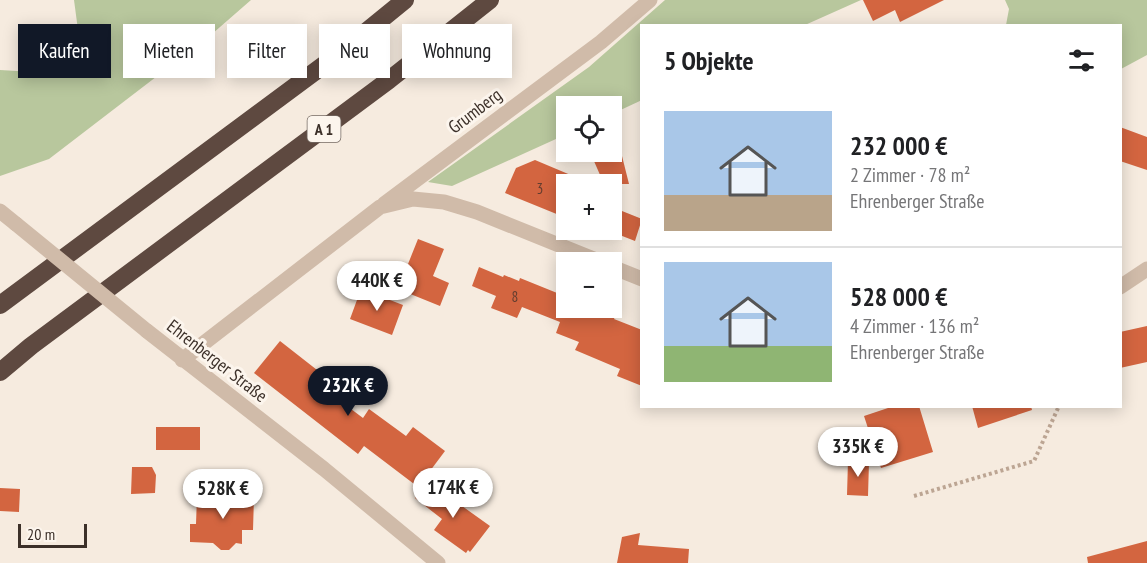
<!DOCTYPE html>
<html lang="de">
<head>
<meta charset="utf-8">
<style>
	body { margin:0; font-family:"PT Sans Narrow",sans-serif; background:#f2f2f2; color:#202124; height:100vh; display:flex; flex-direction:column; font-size:22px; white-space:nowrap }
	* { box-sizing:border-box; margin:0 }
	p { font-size:20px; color:#757577 }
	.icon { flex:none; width:33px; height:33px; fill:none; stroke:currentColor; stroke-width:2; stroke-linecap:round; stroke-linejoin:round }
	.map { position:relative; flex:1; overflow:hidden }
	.panel { position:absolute; left:640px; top:24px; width:482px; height:384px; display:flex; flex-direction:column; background:#fff; border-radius:0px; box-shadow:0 3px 15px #0003 }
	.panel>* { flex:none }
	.top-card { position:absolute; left:18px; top:24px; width:532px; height:54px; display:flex; gap:12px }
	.buttons { position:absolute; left:556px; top:96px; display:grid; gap:12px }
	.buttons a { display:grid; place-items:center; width:66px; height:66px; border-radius:0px; background:#fff; box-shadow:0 3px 15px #0003; font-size:30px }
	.scale { position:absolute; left:18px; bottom:15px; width:69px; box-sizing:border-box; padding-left:6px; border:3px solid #3c3029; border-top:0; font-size:16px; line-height:21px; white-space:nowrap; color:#3c3029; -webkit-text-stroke:4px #fcf5ed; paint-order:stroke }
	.price { position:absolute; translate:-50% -51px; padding:0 14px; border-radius:21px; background:#fff; color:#222; font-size:20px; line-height:39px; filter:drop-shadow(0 2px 3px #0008) }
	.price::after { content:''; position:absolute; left:50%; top:36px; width:18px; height:14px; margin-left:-9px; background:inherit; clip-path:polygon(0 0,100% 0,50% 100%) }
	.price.on { background:#111827; color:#fff }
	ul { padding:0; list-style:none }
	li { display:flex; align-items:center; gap:18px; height:150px; padding:0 24px }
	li+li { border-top:2px solid #e0e0e0 }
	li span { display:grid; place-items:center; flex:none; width:168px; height:120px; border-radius:0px; color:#555 }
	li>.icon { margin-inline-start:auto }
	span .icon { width:72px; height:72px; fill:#fffc; stroke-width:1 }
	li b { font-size:26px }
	h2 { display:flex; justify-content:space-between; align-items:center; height:72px; padding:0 24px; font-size:26px }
	.chip { padding:0 21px; border-radius:0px; background:#fff; box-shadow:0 3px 15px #0003; font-size:21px; line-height:54px }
	.chip.on { background:#111827; color:#fff }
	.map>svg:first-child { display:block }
	.green { fill:#b8c79d }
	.building { fill:#d36540 }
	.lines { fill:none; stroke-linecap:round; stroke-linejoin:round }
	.path { stroke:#bca593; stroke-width:4; stroke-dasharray:3 3; stroke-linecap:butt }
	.minor { stroke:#d0bba9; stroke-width:15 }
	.highway { stroke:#5e4940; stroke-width:18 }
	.minor-bridge { stroke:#d0bba9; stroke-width:15 }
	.labels { text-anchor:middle; stroke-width:6; stroke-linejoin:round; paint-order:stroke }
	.number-label { font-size:15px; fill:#623d2f }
	.shield { fill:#fcf5ed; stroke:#766b64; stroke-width:1.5 }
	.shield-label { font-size:16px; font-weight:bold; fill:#3c3029 }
	.street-label { font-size:18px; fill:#3c3029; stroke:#fcf5ed }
</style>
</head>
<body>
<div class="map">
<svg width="1147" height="563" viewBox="0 0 1147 563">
	<rect width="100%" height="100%" fill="#f6ebdf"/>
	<path class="green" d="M 74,0 L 251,0 L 212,34 L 49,159 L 0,176 L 0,70 L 84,75 Z
		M 665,0 L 861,0 L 805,25 L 642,26 L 642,100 L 612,114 L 612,106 L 567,106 L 567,134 L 452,186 L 428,182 L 589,67 Z
		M 1005,0 L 1147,0 L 1147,55 L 1121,69 L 1120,26 L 1006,25 L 1009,9 Z"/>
	<path class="building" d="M 863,0 L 944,0 L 900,22 L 895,10 L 873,21 Z
		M 1120,127 L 1147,137 L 1147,170 L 1120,161 Z
		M 590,152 L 621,152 L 629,184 L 604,184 Z
		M 535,160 L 592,184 L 556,184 L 567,189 L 567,195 L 559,215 L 505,193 L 516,168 Z
		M 612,207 L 642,219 L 635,241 L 612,232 Z
		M 418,239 L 444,249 L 433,276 L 449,283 L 440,306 L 398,289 Z
		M 479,267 L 503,277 L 504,275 L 519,281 L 520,278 L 567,297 L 567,308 L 606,308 L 617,312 L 614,319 L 642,330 L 642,386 L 617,376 L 620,369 L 575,350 L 579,342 L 556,333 L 560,322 L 522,307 L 517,318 L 491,308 L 496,296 L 472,286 Z
		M 361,289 L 403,305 L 392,335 L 350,319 Z
		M 1147,326 L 1147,362 L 1120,368 L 1120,332 Z
		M 280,341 L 326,377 L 319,385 L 363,418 L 369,409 L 406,436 L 413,427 L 445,451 L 418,487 L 364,446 L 358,454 L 254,373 Z
		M 894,406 L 919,406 L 933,452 L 881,468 L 864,416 Z
		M 972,406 L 1031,406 L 1032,410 L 978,428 Z
		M 156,427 L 200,427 L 200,450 L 156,450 Z
		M 848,461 L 869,462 L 868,496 L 847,495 Z
		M 132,467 L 152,467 L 156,475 L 155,493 L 131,494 Z
		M 427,481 L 490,526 L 470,552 L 468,550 L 466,553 L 434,530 L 442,519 L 415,498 Z
		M 0,488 L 20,489 L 19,512 L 0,511 Z
		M 245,495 L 254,497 L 253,530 L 242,530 L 242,544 L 236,543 L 229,550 L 221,550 L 213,543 L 190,542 L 190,524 L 196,524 L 197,496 Z
		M 640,533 L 638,545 L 689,549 L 688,563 L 617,563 L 622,537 Z
		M 1147,541 L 1147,563 L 1088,563 L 1087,557 Z"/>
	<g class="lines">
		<path class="path" d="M 914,496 L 1034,461 L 1059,406"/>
		<path class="minor" d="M 384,204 L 601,42 L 650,0
			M 0,211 L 16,224
			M 612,267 L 642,279
			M 1120,287 L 1147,269
			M 147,331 L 324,469 L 438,563
			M 182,360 L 380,207 L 413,199 L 444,202 L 477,212 L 601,262"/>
		<path class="highway" d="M 0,305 L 340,53 L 405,0
			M 0,372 L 31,346 L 389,80 L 490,0"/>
		<path class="minor-bridge" d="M 16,224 L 147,331"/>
	</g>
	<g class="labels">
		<g class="number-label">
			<text x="540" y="194">3</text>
			<text x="515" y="302">8</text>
		</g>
		<rect class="shield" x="307.5" y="116" width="33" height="26" rx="4.5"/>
		<g class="shield-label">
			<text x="324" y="135">A 1</text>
		</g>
		<g class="street-label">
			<text transform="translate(475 111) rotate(-37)" y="6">Grumberg</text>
			<text transform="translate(217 361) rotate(38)" y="6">Ehrenberger Straße</text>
		</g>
	</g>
</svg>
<div class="buttons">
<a><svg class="icon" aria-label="locate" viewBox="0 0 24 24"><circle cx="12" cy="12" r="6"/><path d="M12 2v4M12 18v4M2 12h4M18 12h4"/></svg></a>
<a>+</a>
<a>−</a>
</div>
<div class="scale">20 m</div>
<b class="price" style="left:377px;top:312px">440K €</b>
<b class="price on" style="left:348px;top:417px">232K €</b>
<b class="price" style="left:858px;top:478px">335K €</b>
<b class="price" style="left:453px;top:519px">174K €</b>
<b class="price" style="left:223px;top:520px">528K €</b>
<div class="top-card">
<a class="chip on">Kaufen</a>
<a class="chip">Mieten</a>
<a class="chip">Filter</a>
<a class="chip">Neu</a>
<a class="chip">Wohnung</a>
</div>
<section class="panel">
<h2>5 Objekte<svg class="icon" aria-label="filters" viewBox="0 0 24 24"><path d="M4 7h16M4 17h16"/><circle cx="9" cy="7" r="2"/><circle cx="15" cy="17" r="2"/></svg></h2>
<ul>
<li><span style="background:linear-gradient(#a9c7e8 70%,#b9a48a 0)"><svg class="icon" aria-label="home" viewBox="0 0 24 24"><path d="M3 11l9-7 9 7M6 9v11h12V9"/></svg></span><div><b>232 000 €</b><p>2 Zimmer · 78 m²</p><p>Ehrenberger Straße</p></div></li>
<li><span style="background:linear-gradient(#a9c7e8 70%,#8fb573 0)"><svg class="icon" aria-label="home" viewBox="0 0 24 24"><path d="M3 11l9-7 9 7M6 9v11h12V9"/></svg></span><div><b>528 000 €</b><p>4 Zimmer · 136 m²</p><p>Ehrenberger Straße</p></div></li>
</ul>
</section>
</div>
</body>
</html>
